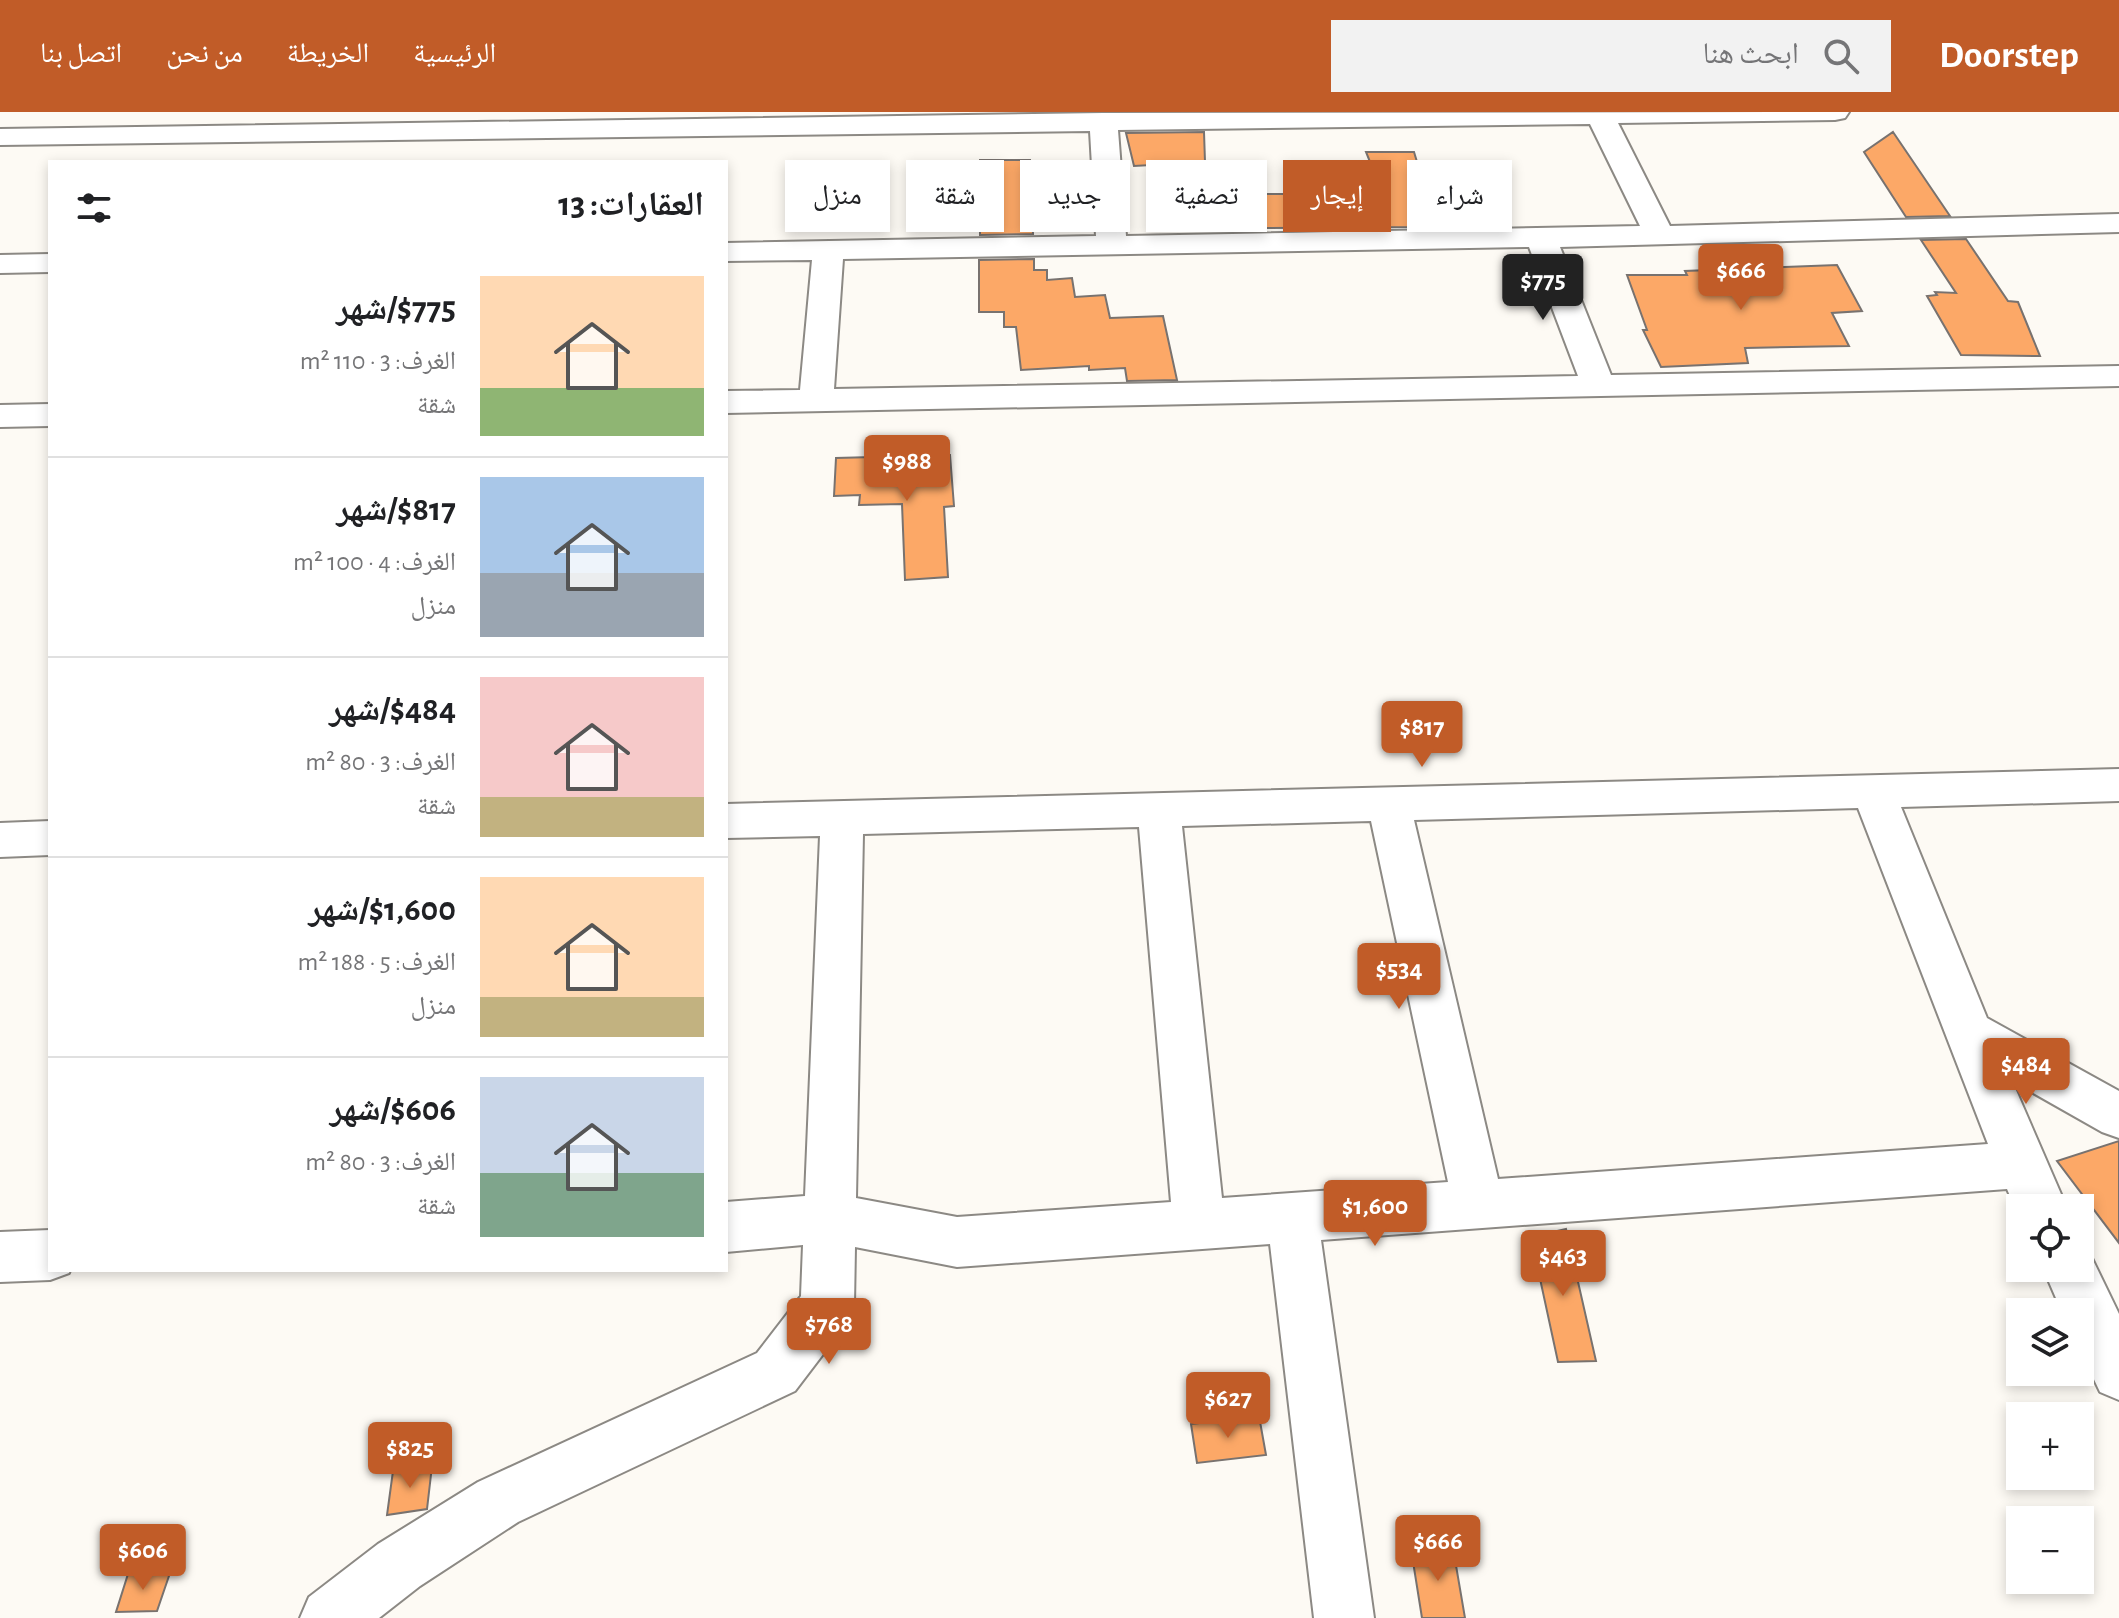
<!DOCTYPE html>
<html lang="ar">
<head>
<meta charset="utf-8">
<style>
	body { margin:0; font-family:"Alegreya Sans","Noto Naskh Arabic",sans-serif; background:#f2f2f2; color:#202124; direction:rtl; height:100vh; display:flex; flex-direction:column; font-size:30px; white-space:nowrap }
	* { box-sizing:border-box; margin:0 }
	p { font-size:26px; color:#757577 }
	.icon { flex:none; width:44px; height:44px; fill:none; stroke:currentColor; stroke-width:2; stroke-linecap:round; stroke-linejoin:round }
	.map { position:relative; flex:1; overflow:hidden; direction:ltr }
	.drawer { position:absolute; left:48px; top:48px; width:680px; height:1112px; display:flex; flex-direction:column; background:#fff; border-radius:0px; box-shadow:0 4px 12px #0003; direction:rtl }
	.drawer>* { flex:none }
	.guide { position:absolute; left:752px; top:48px; width:760px; height:72px; direction:rtl; display:flex; gap:16px }
	.tools { position:absolute; left:2006px; top:1082px; display:grid; gap:16px }
	.tools a { display:grid; place-items:center; width:88px; height:88px; border-radius:0px; background:#fff; box-shadow:0 4px 12px #0003; font-size:40px }
	.price { position:absolute; translate:-50% -68px; padding:0 18px; border-radius:8px; background:#c15c28; color:#fff; font-size:26px; line-height:52px; filter:drop-shadow(0 2px 4px #0008) }
	.price::after { content:''; position:absolute; left:50%; top:48px; width:24px; height:18px; margin-left:-12px; background:inherit; clip-path:polygon(0 0,100% 0,50% 100%) }
	.price.selected { background:#222; color:#fff }
	ul { padding:0; list-style:none }
	li { display:flex; align-items:center; gap:24px; height:200px; padding:0 24px }
	li+li { border-top:2px solid #e0e0e0 }
	li span { display:grid; place-items:center; flex:none; width:224px; height:160px; border-radius:0px; color:#555 }
	li>.icon { margin-inline-start:auto }
	span .icon { width:96px; height:96px; fill:#fffc; stroke-width:1 }
	li b { font-size:34px }
	h2 { display:flex; justify-content:space-between; align-items:center; height:96px; padding:0 24px; font-size:34px }
	.tag { padding:0 28px; border-radius:0px; background:#fff; box-shadow:0 4px 12px #0003; font-size:28px; line-height:72px }
	.tag.selected { background:#c15c28; color:#fff }
	header { display:flex; align-items:center; gap:48px; box-sizing:border-box; height:112px; padding:0 40px; background:#c15c28; color:#fff }
	header strong { font-size:38px }
	nav { display:flex; gap:44px; margin-inline-start:auto; font-size:28px }
	.search { width:560px; height:72px; background:#f2f2f2; display:flex; align-items:center; gap:20px; box-sizing:border-box; padding:0 28px; border-radius:0px; color:#757577; font-size:30px }
	.map>svg:first-child { display:block }
	.building { fill:#fca867; stroke:#78726f; stroke-width:2 }
	.lines { fill:none; stroke-linecap:round; stroke-linejoin:round }
	.minor-casing { stroke:#8c8984; stroke-width:4 }
	.minor { fill:#fff; fill-rule:evenodd }
</style>
</head>
<body>
<header>
<strong>Doorstep</strong>
<div class="search"><svg class="icon" aria-label="search" viewBox="0 0 24 24"><circle cx="10" cy="10" r="6"/><path d="M15 15l6 6"/></svg>ابحث هنا</div>
<nav><a>الرئيسية</a><a>الخريطة</a><a>من نحن</a><a>اتصل بنا</a></nav>
</header>
<div class="map">
<svg width="2119" height="1506" viewBox="0 0 2119 1506">
	<rect width="100%" height="100%" fill="#fdfaf4"/>
	<path class="building" d="M 1204,20 L 1205,50 L 1134,54 L 1126,21 Z
		M 1893,20 L 1950,104 L 1906,105 L 1864,40 Z
		M 1366,40 L 1414,40 L 1434,106 L 1410,107 L 1412,115 L 1256,116 L 1256,82 L 1383,82 Z
		M 980,48 L 1030,48 L 1033,122 L 980,123 Z
		M 1966,127 L 2008,189 L 2018,190 L 2040,244 L 1961,243 L 1927,184 L 1937,183 L 1935,180 L 1956,181 L 1921,128 Z
		M 1034,147 L 1034,158 L 1047,158 L 1047,168 L 1072,166 L 1075,185 L 1105,183 L 1110,206 L 1163,204 L 1177,268 L 1127,269 L 1125,256 L 1089,258 L 1089,254 L 1021,258 L 1016,215 L 1004,215 L 1004,200 L 979,200 L 979,148 Z
		M 1837,153 L 1862,199 L 1832,201 L 1849,234 L 1745,236 L 1748,251 L 1661,255 L 1643,218 L 1647,218 L 1627,163 L 1687,163 L 1685,159 Z
		M 950,343 L 954,394 L 944,395 L 948,465 L 905,468 L 902,392 L 859,393 L 860,383 L 834,384 L 836,346 Z
		M 2119,1029 L 2119,1131 L 2057,1049 Z
		M 1566,1117 L 1596,1249 L 1558,1250 L 1531,1125 Z
		M 1259,1304 L 1266,1343 L 1197,1351 L 1191,1312 Z
		M 432,1354 L 427,1397 L 387,1403 L 393,1359 Z
		M 1453,1436 L 1465,1506 L 1422,1506 L 1411,1437 Z
		M 170,1461 L 157,1499 L 116,1500 L 128,1462 Z"/>
	<g class="lines">
		<g class="minor-casing">
			<path id="minor" d="M 1849,0 L 1845,6 L 1835,8 L 1618,11 L 1670,114 L 2119,102 L 2119,120 L 1560,135 L 1611,263 L 2119,254 L 2119,274 L 726,301 L 726,279 L 800,278 L 812,148 L 726,149 L 726,131 L 1096,124 L 1090,19 L 0,33 L 0,17 L 1103,1 ZM 1590,12 L 1640,114 L 1126,124 L 1118,18 ZM 1529,135 L 1578,264 L 834,277 L 843,147 Z
				M 50,142 L 50,160 L 0,161 L 0,143 Z
				M 50,292 L 50,314 L 0,315 L 0,293 Z
				M 2119,657 L 2119,689 L 1901,695 L 1987,906 L 2119,979 L 2119,1026 L 2102,1020 L 2012,969 L 2067,1096 L 2020,1096 L 2020,1107 L 2007,1077 L 1321,1128 L 1374,1506 L 1314,1506 L 1270,1132 L 957,1155 L 855,1135 L 854,1193 L 846,1212 L 795,1279 L 518,1410 L 420,1474 L 379,1506 L 300,1506 L 309,1485 L 378,1432 L 478,1370 L 757,1241 L 801,1184 L 803,1133 L 726,1140 L 726,1090 L 805,1084 L 820,724 L 726,726 L 726,692 ZM 1858,696 L 1988,1032 L 1498,1067 L 1414,708 ZM 1371,709 L 1448,1070 L 1222,1086 L 1182,714 ZM 1139,715 L 1171,1090 L 957,1105 L 856,1086 L 863,722 Z
				M 50,709 L 50,743 L 0,745 L 0,711 Z
				M 50,1118 L 50,1158 L 70,1158 L 69,1161 L 50,1168 L 0,1170 L 0,1120 Z
				M 2080,1135 L 2088,1138 L 2119,1202 L 2119,1288 L 2100,1280 L 2080,1238 L 2080,1200 L 2062,1200 L 2043,1156 L 2080,1156 Z"/>
		</g>
		<use href="#minor" class="minor"/>
	</g>
</svg>
<div class="tools">
<a><svg class="icon" aria-label="locate" viewBox="0 0 24 24"><circle cx="12" cy="12" r="6"/><path d="M12 2v4M12 18v4M2 12h4M18 12h4"/></svg></a>
<a><svg class="icon" aria-label="layers" viewBox="0 0 24 24"><path d="M12 4l9 5-9 5-9-5zM3 14l9 5 9-5"/></svg></a>
<a>+</a>
<a>−</a>
</div>
<b class="price" style="left:1741px;top:200px">$666</b>
<b class="price selected" style="left:1543px;top:210px">$775</b>
<b class="price" style="left:907px;top:391px">$988</b>
<b class="price" style="left:1422px;top:657px">$817</b>
<b class="price" style="left:1399px;top:899px">$534</b>
<b class="price" style="left:2026px;top:994px">$484</b>
<b class="price" style="left:1375px;top:1136px">$1,600</b>
<b class="price" style="left:1563px;top:1186px">$463</b>
<b class="price" style="left:829px;top:1254px">$768</b>
<b class="price" style="left:1228px;top:1328px">$627</b>
<b class="price" style="left:410px;top:1378px">$825</b>
<b class="price" style="left:1438px;top:1471px">$666</b>
<b class="price" style="left:143px;top:1480px">$606</b>
<div class="guide">
<a class="tag">شراء</a>
<a class="tag selected">إيجار</a>
<a class="tag">تصفية</a>
<a class="tag">جديد</a>
<a class="tag">شقة</a>
<a class="tag">منزل</a>
</div>
<section class="drawer">
<h2>العقارات: 13<svg class="icon" aria-label="filters" viewBox="0 0 24 24"><path d="M4 7h16M4 17h16"/><circle cx="9" cy="7" r="2"/><circle cx="15" cy="17" r="2"/></svg></h2>
<ul>
<li><span style="background:linear-gradient(#ffd9b3 70%,#8fb573 0)"><svg class="icon" aria-label="home" viewBox="0 0 24 24"><path d="M3 11l9-7 9 7M6 9v11h12V9"/></svg></span><div><b>$775/شهر</b><p>الغرف: 3 · 110 m²</p><p>شقة</p></div></li>
<li><span style="background:linear-gradient(#a9c7e8 60%,#9aa5b1 0)"><svg class="icon" aria-label="home" viewBox="0 0 24 24"><path d="M3 11l9-7 9 7M6 9v11h12V9"/></svg></span><div><b>$817/شهر</b><p>الغرف: 4 · 100 m²</p><p>منزل</p></div></li>
<li><span style="background:linear-gradient(#f6c9c9 75%,#c2b280 0)"><svg class="icon" aria-label="home" viewBox="0 0 24 24"><path d="M3 11l9-7 9 7M6 9v11h12V9"/></svg></span><div><b>$484/شهر</b><p>الغرف: 3 · 80 m²</p><p>شقة</p></div></li>
<li><span style="background:linear-gradient(#ffd9b3 75%,#c2b280 0)"><svg class="icon" aria-label="home" viewBox="0 0 24 24"><path d="M3 11l9-7 9 7M6 9v11h12V9"/></svg></span><div><b>$1,600/شهر</b><p>الغرف: 5 · 188 m²</p><p>منزل</p></div></li>
<li><span style="background:linear-gradient(#c9d6e8 60%,#7fa58c 0)"><svg class="icon" aria-label="home" viewBox="0 0 24 24"><path d="M3 11l9-7 9 7M6 9v11h12V9"/></svg></span><div><b>$606/شهر</b><p>الغرف: 3 · 80 m²</p><p>شقة</p></div></li>
</ul>
</section>
</div>
</body>
</html>
